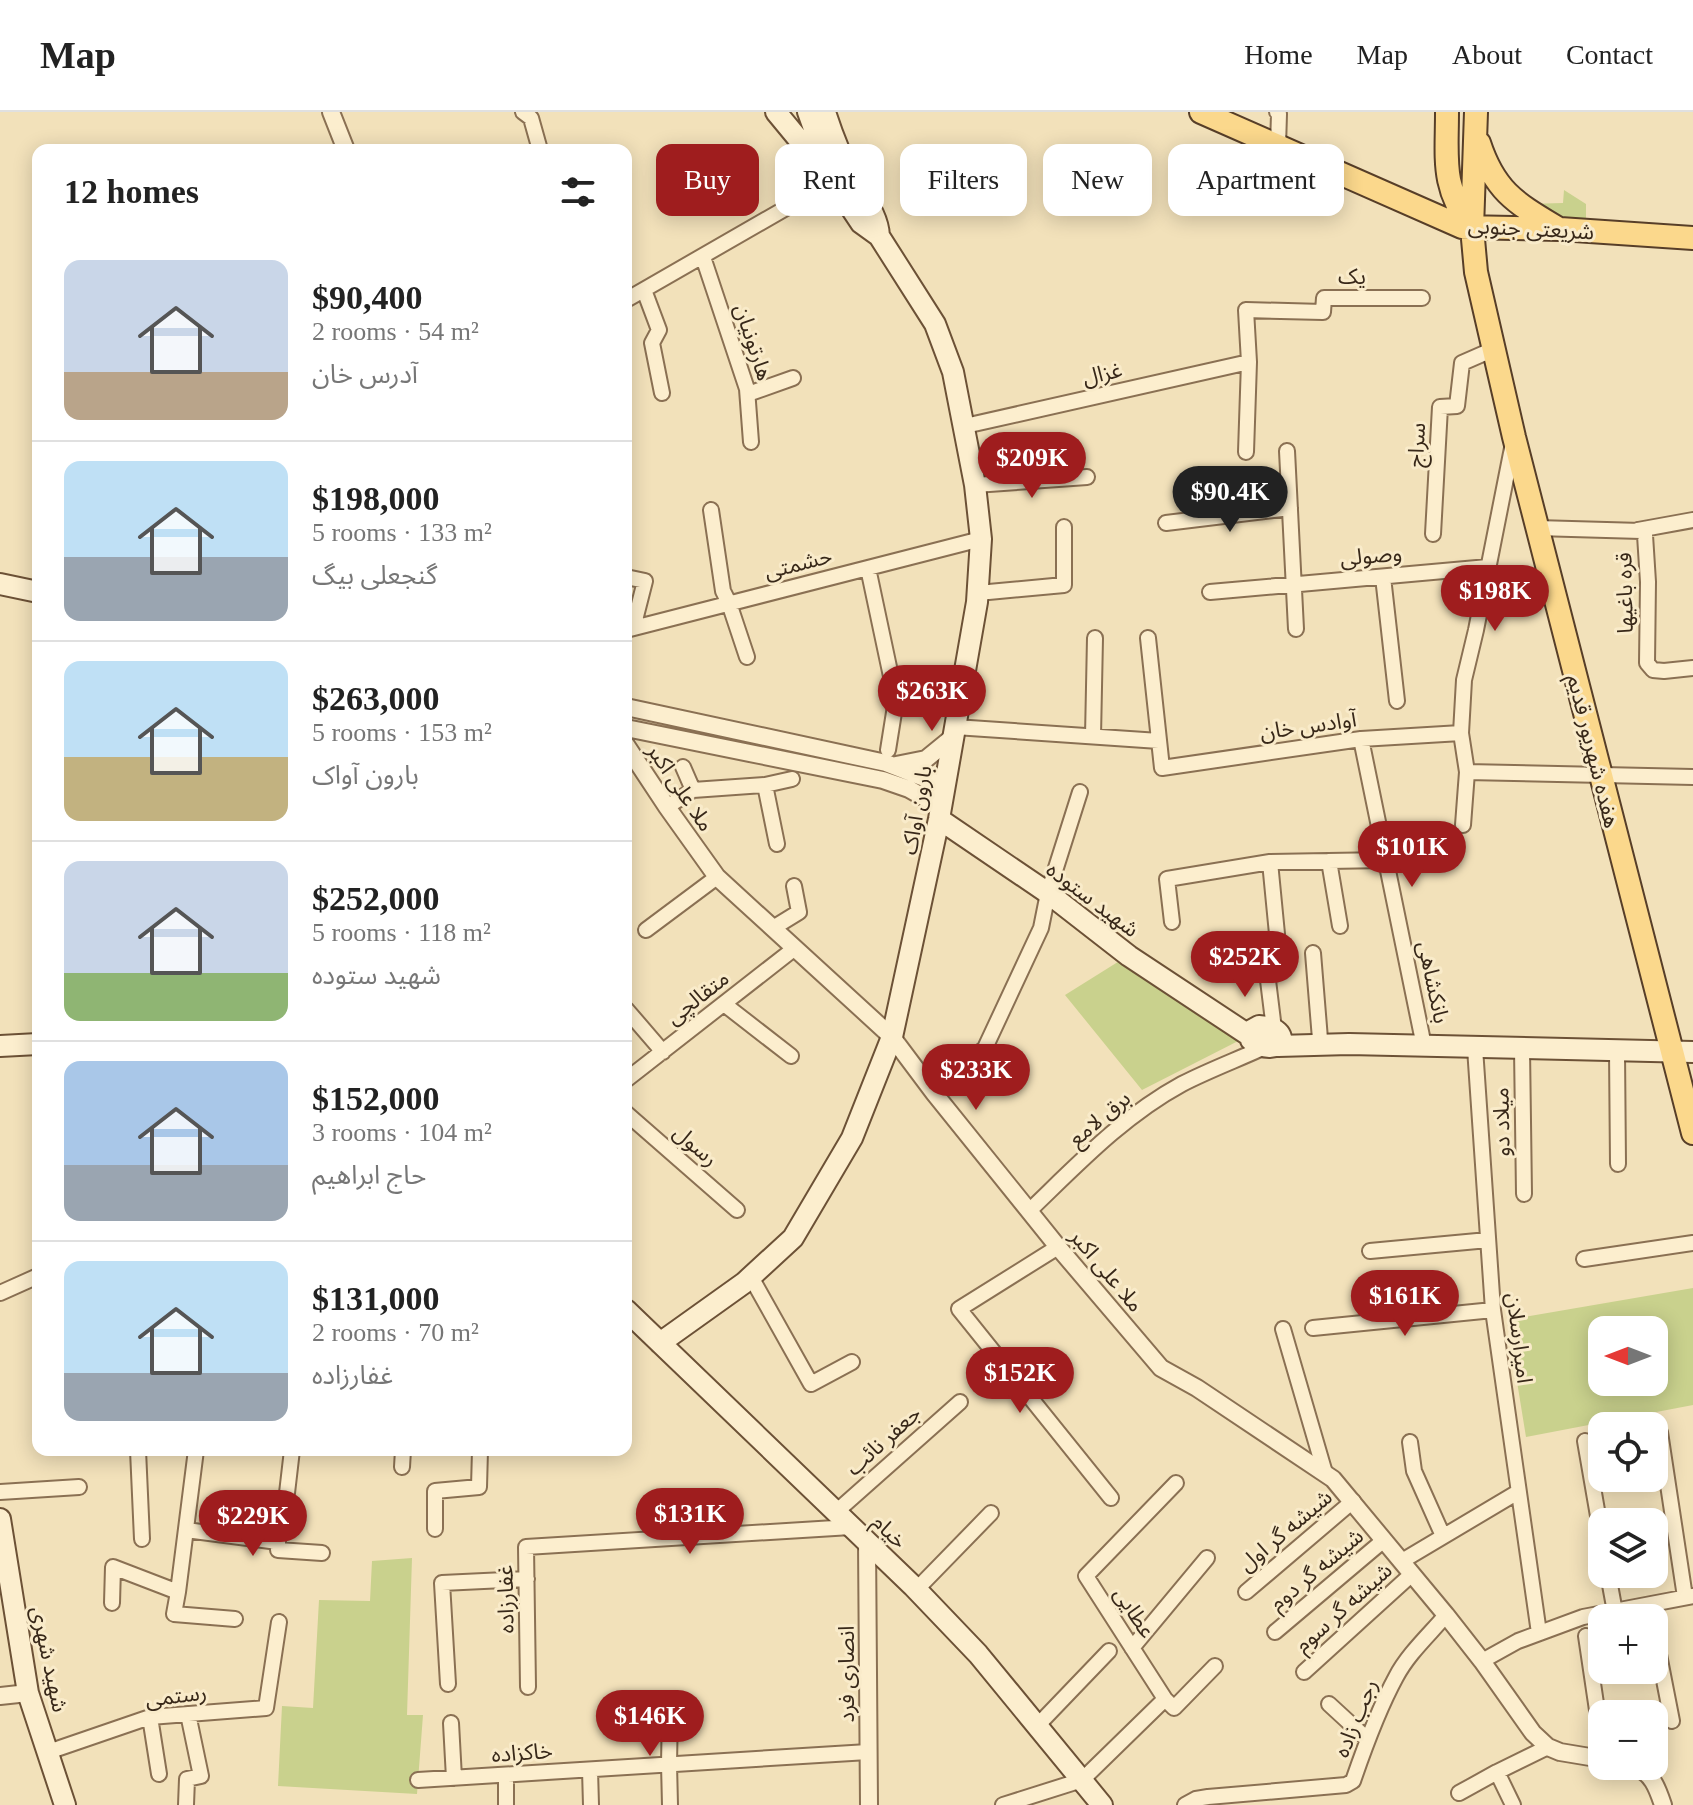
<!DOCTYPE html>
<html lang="en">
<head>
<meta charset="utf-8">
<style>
	body { margin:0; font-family:"Times New Roman","Noto Sans Arabic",serif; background:#f6f6f6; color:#222; height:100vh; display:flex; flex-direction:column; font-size:30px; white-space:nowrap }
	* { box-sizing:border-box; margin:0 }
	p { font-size:26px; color:#767676 }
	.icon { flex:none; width:44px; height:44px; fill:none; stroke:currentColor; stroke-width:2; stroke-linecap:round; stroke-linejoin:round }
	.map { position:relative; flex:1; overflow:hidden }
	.sheet { position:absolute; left:32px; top:32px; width:600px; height:1312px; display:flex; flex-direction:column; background:#fff; border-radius:16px; box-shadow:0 4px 20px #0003 }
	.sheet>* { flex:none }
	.banner { position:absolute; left:656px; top:32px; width:760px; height:72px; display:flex; gap:16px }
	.needle { width:52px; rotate:270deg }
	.controls { position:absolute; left:1588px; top:1204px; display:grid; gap:16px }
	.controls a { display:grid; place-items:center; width:80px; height:80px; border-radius:16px; background:#fff; box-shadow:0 4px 20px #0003; font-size:40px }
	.price { position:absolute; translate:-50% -68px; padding:0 18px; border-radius:28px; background:#9f1d1e; color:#fff; font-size:26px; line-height:52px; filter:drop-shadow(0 2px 4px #0008) }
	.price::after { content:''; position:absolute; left:50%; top:48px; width:24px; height:18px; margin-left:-12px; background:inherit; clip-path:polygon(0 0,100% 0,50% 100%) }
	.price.on { background:#222; color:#fff }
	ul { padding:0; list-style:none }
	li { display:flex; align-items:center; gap:24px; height:200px; padding:0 32px }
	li+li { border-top:2px solid #e0e0e0 }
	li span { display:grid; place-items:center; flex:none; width:224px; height:160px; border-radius:16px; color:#555 }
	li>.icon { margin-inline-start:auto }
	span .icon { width:96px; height:96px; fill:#fffc; stroke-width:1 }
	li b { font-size:34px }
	h2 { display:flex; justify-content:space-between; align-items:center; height:96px; padding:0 32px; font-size:34px }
	.tag { padding:0 28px; border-radius:16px; background:#fff; box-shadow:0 4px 20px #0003; font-size:28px; line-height:72px }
	.tag.on { background:#9f1d1e; color:#fff }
	header { display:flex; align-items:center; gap:48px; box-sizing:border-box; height:112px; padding:0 40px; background:#fff; border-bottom:2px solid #e0e0e0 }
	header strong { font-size:38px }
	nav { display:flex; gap:44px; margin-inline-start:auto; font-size:28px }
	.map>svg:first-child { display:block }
	.green { fill:#c9d18d; fill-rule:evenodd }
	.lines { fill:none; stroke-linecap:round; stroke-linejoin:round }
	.minor-casing { stroke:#8a7053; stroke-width:18 }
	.tertiary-casing { stroke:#8a7053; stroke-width:20 }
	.secondary-casing { stroke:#6c5136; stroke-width:24 }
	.primary-casing { stroke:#573e28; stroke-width:26 }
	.minor { stroke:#fceece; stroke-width:14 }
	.tertiary { stroke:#fceece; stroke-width:16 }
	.secondary { stroke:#fceece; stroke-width:20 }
	.primary { stroke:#fbd88c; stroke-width:22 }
	.labels { text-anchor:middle; stroke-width:6; stroke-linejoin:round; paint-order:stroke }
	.street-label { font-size:22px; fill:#382819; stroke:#f9ebca }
</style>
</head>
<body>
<header>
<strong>Map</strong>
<nav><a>Home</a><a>Map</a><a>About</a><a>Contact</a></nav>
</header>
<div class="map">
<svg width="1693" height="1693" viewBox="0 0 1693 1693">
	<rect width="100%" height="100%" fill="#f2e1ba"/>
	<path class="green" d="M 1564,78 L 1586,92 L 1586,119 L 1526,92 L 1563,91 Z
		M 1121,848 L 1246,925 L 1142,978 L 1065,883 Z
		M 1693,1176 L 1693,1293 L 1526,1325 L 1507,1208 ZM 1654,1218 L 1654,1270 L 1602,1270 L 1602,1218 Z
		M 412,1446 L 407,1603 L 423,1603 L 417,1682 L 278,1674 L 282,1594 L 313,1596 L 319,1488 L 370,1489 L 372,1449 Z"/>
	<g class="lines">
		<g class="minor-casing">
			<path id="minor" d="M 523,0 L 531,6 L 540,38
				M 1277,0 L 1279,2 L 1278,34
				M 703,145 L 747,277 L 751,330
				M 644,178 L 659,218 L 652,231 L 662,281
				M 626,188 L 833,69
				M 748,282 L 793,266
				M 965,314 L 1249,250
				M 1287,339 L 1296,517
				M 1246,340 L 1249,250 L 1246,198 L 1323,200 L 1324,186 L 1422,186
				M 975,373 L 1087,365
				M 711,398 L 723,479 L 729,491 L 747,545
				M 1166,411 L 1290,396
				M 1537,416 L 1641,419 L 1645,423 L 1648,470 L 1647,551 L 1653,558 L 1664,559 L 1693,556
				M 1638,418 L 1693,408
				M 1433,422 L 1440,295 L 1457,294 L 1462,251 L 1494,237
				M 868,456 L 896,588 L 888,638
				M 626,465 L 645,469 L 633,516
				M 1383,465 L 1397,589
				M 1210,480 L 1488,455
				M 978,481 L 1064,473 L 1064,415
				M 626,518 L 981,427
				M 1148,526 L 1162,656 L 1361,627 L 1461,621
				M 955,615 L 1159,629
				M 1093,624 L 1095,526
				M 1361,627 L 1424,934
				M 683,655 L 693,678 L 765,673 L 792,667
				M 1467,660 L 1693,665
				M 765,673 L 777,732
				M 667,695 L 693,678
				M 1463,713 L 1467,660 L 1461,621 L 1464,568 L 1476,518 L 1513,331
				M 1329,749 L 1340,814
				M 1270,750 L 1277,822
				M 1172,810 L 1167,767 L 1270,750 L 1386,748
				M 773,816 L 799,800 L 794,774
				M 646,818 L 717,765
				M 1313,841 L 1320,927
				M 1265,844 L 1274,917
				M 724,892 L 791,944
				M 626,897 L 663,940
				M 1475,936 L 1493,1198 L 1539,1521
				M 1522,937 L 1524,1082
				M 1617,940 L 1618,1052
				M 626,968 L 795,836
				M 934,981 L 985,936 L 1041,816 L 1048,781 L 1080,680
				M 626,1001 L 737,1098
				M 1029,1099 C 1077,1053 1123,1004 1182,972 C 1209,958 1239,947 1267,934
				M 1058,1135 L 959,1197 L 1111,1386
				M 1370,1139 L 1488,1128
				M 1584,1147 L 1693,1131
				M 751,1165 L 811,1272 L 852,1250
				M 0,1181 L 38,1164
				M 1313,1216 L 1493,1198
				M 1283,1217 L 1325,1361
				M 1660,1320 L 1685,1485
				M 1585,1329 L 1602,1427
				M 1410,1330 L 1414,1359 L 1443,1424
				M 138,1338 L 142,1427
				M 402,1355 L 403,1338
				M 1176,1371 L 1086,1464 L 1165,1587 L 1174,1596 L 1215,1554
				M 0,1380 L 79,1375
				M 287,1381 L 292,1338
				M 836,1400 L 960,1290
				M 435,1417 L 435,1379 L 479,1375 L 480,1338
				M 186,1418 L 278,1430 L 278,1438 L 322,1441
				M 1402,1449 L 1518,1380
				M 1608,1462 L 1615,1500
				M 916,1478 L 991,1401
				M 178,1480 L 196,1338
				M 1246,1480 L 1353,1389
				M 112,1491 L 113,1455 L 178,1480 L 174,1502 L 235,1507
				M 1654,1517 L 1672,1609
				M 1275,1520 L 1384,1428
				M 1586,1524 L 1602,1632
				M 1132,1536 L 1207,1446
				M 1482,1549 L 1518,1529 L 1583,1505 L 1693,1484
				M 1304,1560 L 1412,1462
				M 448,1572 L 442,1471 L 527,1467
				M 528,1575 L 526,1435 L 851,1415
				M 1329,1592 L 1367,1627
				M 670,1598 L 669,1652 L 670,1693
				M 150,1605 L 159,1662
				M 451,1611 L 454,1666
				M 1038,1613 L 1109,1539
				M 48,1640 L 150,1605 L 266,1596 L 279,1510
				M 590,1658 L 591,1693
				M 1497,1660 L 1513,1693
				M 506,1663 L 506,1693
				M 418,1668 L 868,1640
				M 1459,1681 L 1497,1660 L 1548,1635
				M 186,1693 L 187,1667 L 201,1664 L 188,1602
				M 1003,1693 L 1082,1668 L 1165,1587
				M 1185,1693 L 1196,1687 L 1208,1685 L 1346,1673 L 1353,1669 C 1365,1634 1378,1598 1396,1565 C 1408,1542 1429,1523 1446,1503"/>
		</g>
		<g class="tertiary-casing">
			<path id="tertiary" d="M 331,0 L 346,38
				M 626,595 L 886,651 L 945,674
				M 626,616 L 883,668 L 909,677 L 941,695
				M 626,633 L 667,695 L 717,765 L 892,925 L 934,981 L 1058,1135 L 1161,1256 L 1197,1276 L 1333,1367 L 1446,1503 L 1482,1549 L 1533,1621 L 1548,1635 L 1560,1640 L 1602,1647
				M 896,653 L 926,647 L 953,625
				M 867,1430 L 869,1693
				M 0,1584 L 28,1581
				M 1634,1654 C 1652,1661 1657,1675 1663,1693"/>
		</g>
		<g class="secondary-casing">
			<path id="secondary" d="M 808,0 L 827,53
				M 825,0 C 832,22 841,45 852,66 C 862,85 878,102 879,124
				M 0,472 L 38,480
				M 939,707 L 1048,781 L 1129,844 L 1250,924
				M 1259,914 C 1297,916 1280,949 1251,928 L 1250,919 Z
				M 0,934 L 38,932
				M 1278,934 L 1349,932 L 1693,940
				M 626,1198 L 913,1474 L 978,1542 L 1102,1693
				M 660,1231 L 744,1171 L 793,1126 L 852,1026 L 892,925 L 939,707 L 977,490 L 981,427 L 975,373 L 953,260 L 935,212 L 879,124 L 861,111 L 833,69 L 776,0
				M 0,1407 L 28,1581 L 65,1693"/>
		</g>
		<g class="primary-casing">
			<path id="primary" d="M 1201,0 L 1462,115 L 1560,117 L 1693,126
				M 1447,0 C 1447,48 1441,75 1472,116
				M 1476,0 L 1472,116 L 1476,160 L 1514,325 L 1693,1021
				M 1479,31 C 1495,80 1516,91 1559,117"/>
		</g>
		<use href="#minor" class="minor"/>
		<use href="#tertiary" class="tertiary"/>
		<use href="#secondary" class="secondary"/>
		<use href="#primary" class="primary"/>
	</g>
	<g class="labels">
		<g class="street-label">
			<text transform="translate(1531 116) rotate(3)" y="8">شریعتی جنوبی</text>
			<text x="1352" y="172">یک</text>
			<text transform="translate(754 230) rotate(72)" y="8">هارتونیان</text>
			<text transform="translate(1102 261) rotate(-13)" y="8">غزال</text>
			<text transform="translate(1416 333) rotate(-87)" y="8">سراج</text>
			<text transform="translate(1371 443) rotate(-5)" y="8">وصولی</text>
			<text transform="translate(798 451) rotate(-14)" y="8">حشمتی</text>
			<text transform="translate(1624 481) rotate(-91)" y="8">قره باغیها</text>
			<text transform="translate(1308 613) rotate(-8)" y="8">آوادس خان</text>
			<text transform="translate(1594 639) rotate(76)" y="8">هفده شهریور قدیم</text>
			<text transform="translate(681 675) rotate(56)" y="8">ملا علی اکبر</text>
			<text transform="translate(916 698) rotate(-80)" y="8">بارون آواک</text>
			<text transform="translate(1093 787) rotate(37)" y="8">شهید ستوده</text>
			<text transform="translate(1434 870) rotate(78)" y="8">بانکشاهی</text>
			<text transform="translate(697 885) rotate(-38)" y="8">متقالچی</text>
			<text transform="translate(1099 1006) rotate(-40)" y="8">برق لامع</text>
			<text transform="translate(1501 1010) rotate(-91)" y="8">میلاد دو</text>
			<text transform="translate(696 1033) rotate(41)" y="8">رسول</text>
			<text transform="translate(1107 1158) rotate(50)" y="8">ملا علی اکبر</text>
			<text transform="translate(1520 1226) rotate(83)" y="8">امیرارسلان</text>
			<text transform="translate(883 1328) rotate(-42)" y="8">جعفر نائب</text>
			<text transform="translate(1285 1418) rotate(-40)" y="8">شیشه گر اول</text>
			<text transform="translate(890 1419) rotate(44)" y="8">خیام</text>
			<text transform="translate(1316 1457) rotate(-40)" y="8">شیشه گر دوم</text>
			<text transform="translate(505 1487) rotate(-91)" y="8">غفارزاده</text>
			<text transform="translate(1343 1495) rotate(-42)" y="8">شیشه گر سوم</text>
			<text transform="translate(1135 1500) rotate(57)" y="8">عطایی</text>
			<text transform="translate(50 1547) rotate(78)" y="8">شهید شهری</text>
			<text transform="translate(846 1562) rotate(-90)" y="8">انصاری فرد</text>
			<text transform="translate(176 1583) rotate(-7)" y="8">رستمی</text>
			<text transform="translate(1355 1606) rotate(-68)" y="8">رجب زاده</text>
			<text transform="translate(522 1640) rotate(-4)" y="8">خاکزاده</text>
		</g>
	</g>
</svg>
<div class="controls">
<a><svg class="needle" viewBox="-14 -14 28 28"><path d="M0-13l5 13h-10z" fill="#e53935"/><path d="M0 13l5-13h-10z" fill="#767676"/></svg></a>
<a><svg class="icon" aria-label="locate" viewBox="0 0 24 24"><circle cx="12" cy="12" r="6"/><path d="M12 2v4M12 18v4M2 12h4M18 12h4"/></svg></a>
<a><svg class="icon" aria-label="layers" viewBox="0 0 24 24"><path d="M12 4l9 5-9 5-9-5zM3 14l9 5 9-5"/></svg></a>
<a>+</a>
<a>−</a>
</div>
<b class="price" style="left:1032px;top:388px">$209K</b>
<b class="price on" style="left:1230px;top:422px">$90.4K</b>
<b class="price" style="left:1495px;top:521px">$198K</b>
<b class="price" style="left:932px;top:621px">$263K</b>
<b class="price" style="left:1412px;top:777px">$101K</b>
<b class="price" style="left:1245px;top:887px">$252K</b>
<b class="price" style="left:976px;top:1000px">$233K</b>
<b class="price" style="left:1405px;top:1226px">$161K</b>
<b class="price" style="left:1020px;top:1303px">$152K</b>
<b class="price" style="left:690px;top:1444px">$131K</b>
<b class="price" style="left:253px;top:1446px">$229K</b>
<b class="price" style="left:650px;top:1646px">$146K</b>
<div class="banner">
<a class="tag on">Buy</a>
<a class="tag">Rent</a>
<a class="tag">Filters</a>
<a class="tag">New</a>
<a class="tag">Apartment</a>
</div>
<section class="sheet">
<h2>12 homes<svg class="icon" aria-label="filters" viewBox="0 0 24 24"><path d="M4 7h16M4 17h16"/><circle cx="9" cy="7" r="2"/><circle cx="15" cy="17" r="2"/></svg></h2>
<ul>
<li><span style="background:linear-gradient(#c9d6e8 70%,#b9a48a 0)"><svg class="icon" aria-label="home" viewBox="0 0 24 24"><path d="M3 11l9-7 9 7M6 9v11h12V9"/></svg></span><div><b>$90,400</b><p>2 rooms · 54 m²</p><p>آدرس خان</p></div></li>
<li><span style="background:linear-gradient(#bfe0f5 60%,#9aa5b1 0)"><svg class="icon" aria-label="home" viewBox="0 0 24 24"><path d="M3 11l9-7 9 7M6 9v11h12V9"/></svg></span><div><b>$198,000</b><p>5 rooms · 133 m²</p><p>گنجعلی بیگ</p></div></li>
<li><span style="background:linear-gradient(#bfe0f5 60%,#c2b280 0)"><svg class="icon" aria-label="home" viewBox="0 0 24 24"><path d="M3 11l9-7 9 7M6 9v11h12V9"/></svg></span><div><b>$263,000</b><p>5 rooms · 153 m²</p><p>بارون آواک</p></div></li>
<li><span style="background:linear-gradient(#c9d6e8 70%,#8fb573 0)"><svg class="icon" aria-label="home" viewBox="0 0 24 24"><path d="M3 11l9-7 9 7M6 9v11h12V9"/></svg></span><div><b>$252,000</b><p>5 rooms · 118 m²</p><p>شهید ستوده</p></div></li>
<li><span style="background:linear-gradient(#a9c7e8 65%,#9aa5b1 0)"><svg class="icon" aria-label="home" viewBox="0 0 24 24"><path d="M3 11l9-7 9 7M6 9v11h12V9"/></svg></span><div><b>$152,000</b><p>3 rooms · 104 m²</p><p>حاج ابراهیم</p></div></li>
<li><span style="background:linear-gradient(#bfe0f5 70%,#9aa5b1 0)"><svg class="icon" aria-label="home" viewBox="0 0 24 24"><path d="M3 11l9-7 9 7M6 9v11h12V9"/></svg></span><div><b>$131,000</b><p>2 rooms · 70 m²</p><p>غفارزاده</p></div></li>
</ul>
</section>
</div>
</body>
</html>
